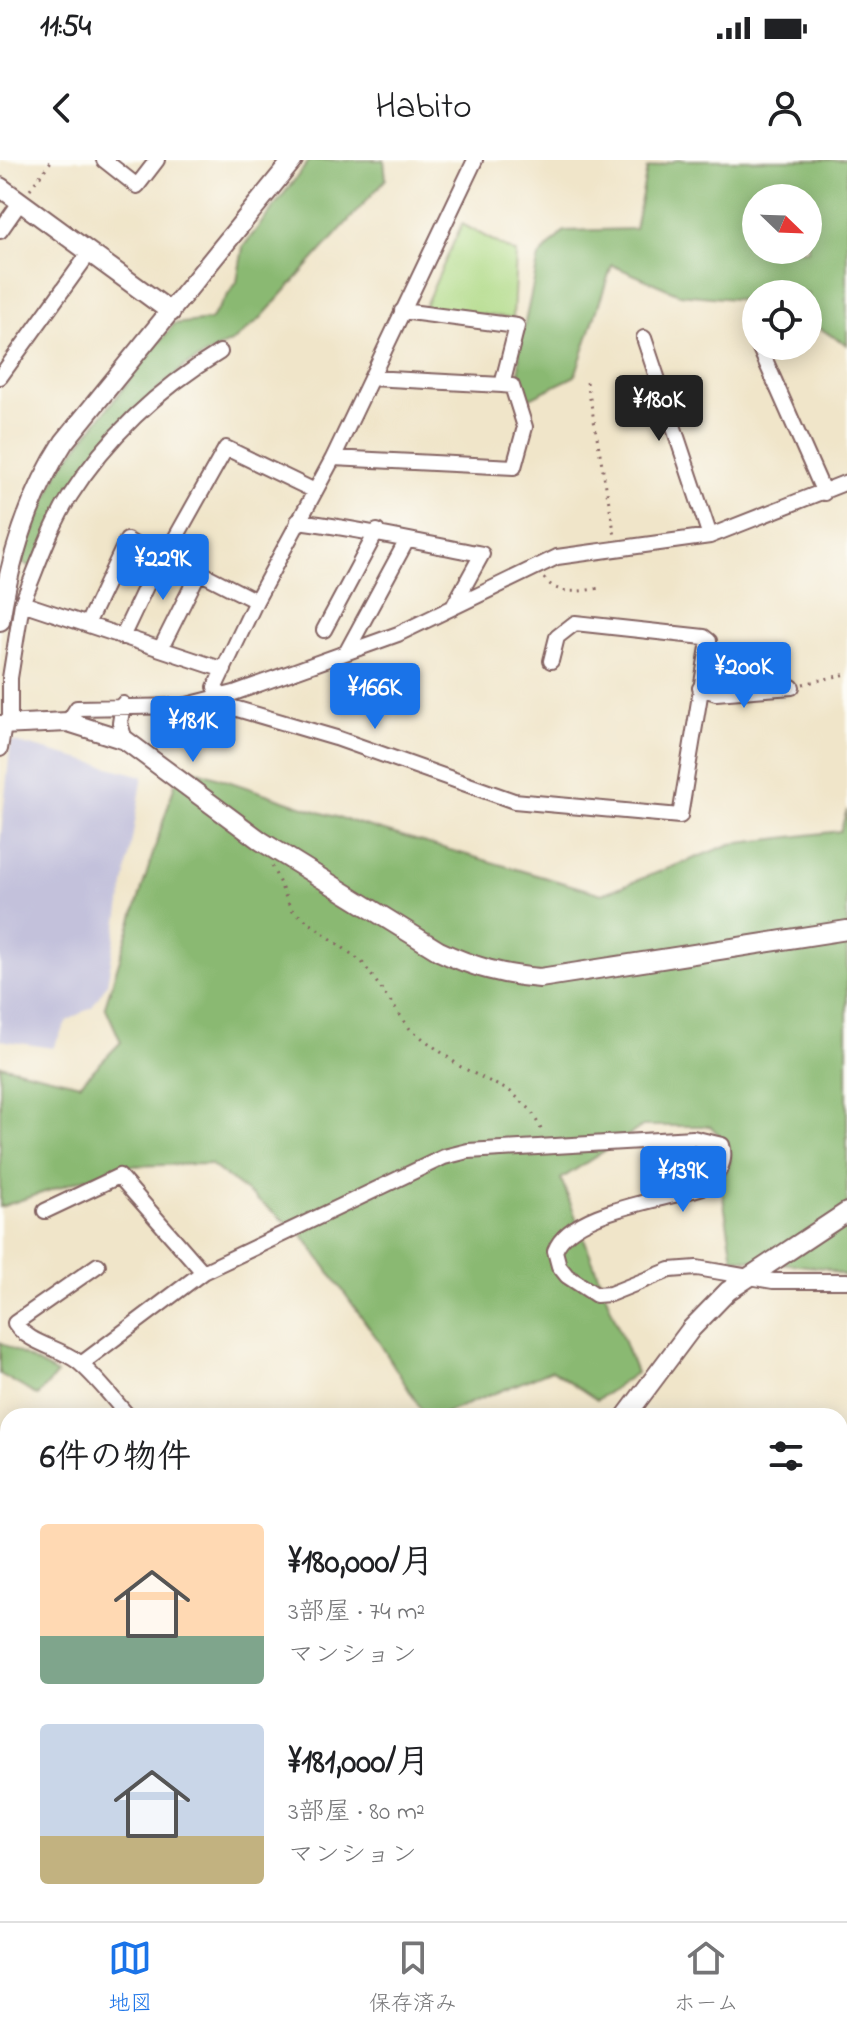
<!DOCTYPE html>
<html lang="ja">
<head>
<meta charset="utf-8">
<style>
	body { margin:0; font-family:"Indie Flower","Klee One",sans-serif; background:#f2f2f2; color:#202124; height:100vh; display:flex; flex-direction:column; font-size:30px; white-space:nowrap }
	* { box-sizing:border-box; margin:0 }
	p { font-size:26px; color:#757577 }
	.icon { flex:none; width:44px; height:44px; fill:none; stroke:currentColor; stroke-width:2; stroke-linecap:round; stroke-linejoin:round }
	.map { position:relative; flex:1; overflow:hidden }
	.sheet { position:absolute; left:0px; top:1248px; width:848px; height:514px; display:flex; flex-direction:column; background:#fff; border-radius:24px 24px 0 0; box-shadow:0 4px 20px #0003 }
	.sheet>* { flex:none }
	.needle { width:52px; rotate:113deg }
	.buttons { position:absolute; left:742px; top:24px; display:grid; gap:16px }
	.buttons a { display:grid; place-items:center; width:80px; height:80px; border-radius:50%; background:#fff; box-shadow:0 4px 20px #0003; font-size:40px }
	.price { position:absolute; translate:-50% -68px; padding:0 18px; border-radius:8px; background:#1a73e8; color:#fff; font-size:26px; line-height:52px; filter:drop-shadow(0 2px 4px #0008) }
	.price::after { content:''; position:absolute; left:50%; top:48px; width:24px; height:18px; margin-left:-12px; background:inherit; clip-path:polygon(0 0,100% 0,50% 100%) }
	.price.selected { background:#222; color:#fff }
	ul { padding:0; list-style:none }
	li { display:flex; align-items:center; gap:24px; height:200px; padding:0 40px }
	li span { display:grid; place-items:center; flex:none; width:224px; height:160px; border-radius:8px; color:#555 }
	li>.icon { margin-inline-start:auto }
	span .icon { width:96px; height:96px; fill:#fffc; stroke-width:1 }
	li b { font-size:34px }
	h2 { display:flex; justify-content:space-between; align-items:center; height:96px; padding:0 40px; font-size:34px }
	.status { display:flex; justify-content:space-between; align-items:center; height:56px; padding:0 40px; background:#fff; direction:ltr }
	.status svg { height:22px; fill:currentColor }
	header { display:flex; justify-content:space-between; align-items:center; height:104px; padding:0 40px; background:#fff; font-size:36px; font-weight:600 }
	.menu { display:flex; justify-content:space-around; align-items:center; height:112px; border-top:2px solid #e0e0e0; background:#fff; font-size:22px; color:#757577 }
	.menu a { display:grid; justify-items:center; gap:4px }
	.menu .selected { color:#1a73e8 }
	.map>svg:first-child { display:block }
	.industrial { fill:#c3c1db }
	.green { fill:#aed984; stroke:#7c7c58; stroke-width:2 }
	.forest { fill:#8ab972; stroke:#6a6c4e; stroke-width:2; fill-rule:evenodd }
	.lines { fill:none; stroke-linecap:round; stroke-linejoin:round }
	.minor-casing { stroke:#846462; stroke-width:18 }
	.tertiary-casing { stroke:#846462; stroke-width:22 }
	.trunk-casing { stroke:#846462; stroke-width:28 }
	.path { stroke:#846462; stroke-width:3; stroke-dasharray:2 6; stroke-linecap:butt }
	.minor { stroke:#fff; stroke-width:14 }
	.tertiary { stroke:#fff; stroke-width:18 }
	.trunk { stroke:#fbbd6e; stroke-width:24 }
</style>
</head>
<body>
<div class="status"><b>11:54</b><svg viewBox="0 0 49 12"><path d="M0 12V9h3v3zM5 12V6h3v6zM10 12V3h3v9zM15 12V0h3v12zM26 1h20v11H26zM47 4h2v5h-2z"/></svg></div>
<header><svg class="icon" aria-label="back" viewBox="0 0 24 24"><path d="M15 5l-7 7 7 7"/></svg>Habito<svg class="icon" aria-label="person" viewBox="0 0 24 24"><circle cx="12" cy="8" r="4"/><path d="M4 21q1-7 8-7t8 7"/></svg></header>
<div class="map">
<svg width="847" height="1761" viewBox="0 0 847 1761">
	<rect width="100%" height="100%" fill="#fdfcf7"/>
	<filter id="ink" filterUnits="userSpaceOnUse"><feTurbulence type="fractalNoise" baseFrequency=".0125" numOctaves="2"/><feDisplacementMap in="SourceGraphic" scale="16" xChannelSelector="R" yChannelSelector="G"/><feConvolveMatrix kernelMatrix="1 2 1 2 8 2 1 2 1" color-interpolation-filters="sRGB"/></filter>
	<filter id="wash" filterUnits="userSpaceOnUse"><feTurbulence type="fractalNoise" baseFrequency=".006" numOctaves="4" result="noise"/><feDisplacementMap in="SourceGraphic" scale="32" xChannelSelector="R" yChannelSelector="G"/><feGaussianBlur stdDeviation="1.8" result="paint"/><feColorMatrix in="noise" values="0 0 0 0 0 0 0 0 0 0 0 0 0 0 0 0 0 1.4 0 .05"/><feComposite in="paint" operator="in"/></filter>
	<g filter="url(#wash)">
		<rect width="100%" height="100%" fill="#f0e5c9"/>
		<path class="industrial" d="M 11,581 L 143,616 L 107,824 L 92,847 L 67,861 L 53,888 L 0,880 L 0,683 Z"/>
		<path class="green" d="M 462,64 L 516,93 L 513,158 L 424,148 Z"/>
		<path class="forest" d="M 310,0 L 384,0 L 386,19 L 260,159 L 235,180 L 185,206 L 132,252 L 31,407 L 21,402 L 59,310 L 174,164 L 210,160 L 237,122 L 243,87 Z
			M 677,0 L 847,0 L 847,185 L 808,161 L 808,134 L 756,134 L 756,141 L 679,134 L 612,105 L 575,216 L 520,243 L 519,190 L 539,97 L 564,71 L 635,69 L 647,9 ZM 756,38 L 808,38 L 808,90 L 756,90 Z
			M 181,605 L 319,652 L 602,734 L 731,684 L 840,671 L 847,650 L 847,1117 L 825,1108 L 733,1098 L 721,1025 L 730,1001 L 728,983 L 710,966 L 643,966 L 561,1019 L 636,1213 L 597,1240 L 552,1210 L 438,1256 L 425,1256 L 376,1177 L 302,1074 L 210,1004 L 122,1006 L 0,1047 L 0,905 L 80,924 L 121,882 L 105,846 Z
			M 0,1182 L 57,1214 L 38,1236 L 0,1214 Z
			M 8,1499 L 8,1663 L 0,1664 L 0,1506 Z"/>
	</g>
	<g filter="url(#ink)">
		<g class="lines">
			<g class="minor-casing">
				<path id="minor" d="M 104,0 L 137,26 L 157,0
					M 475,0 L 333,298 L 256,441 L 215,527 L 227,546 L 336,578 L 514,641 L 680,656 L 709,481 L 704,477 L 575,463 L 557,477 L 551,501
					M 0,71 L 21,41
					M 644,178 L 710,376
					M 759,186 L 824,333
					M 0,217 L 90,92
					M 371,218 L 502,225
					M 333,298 L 514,307 L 525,267 L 512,226 L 502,225 L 517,166 L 402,151
					M 298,361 C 361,369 420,383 482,394 L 454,445
					M 166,395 L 226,288 L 315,331
					M 22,443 C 37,408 50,368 70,336 C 108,276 160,228 220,192
					M 87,464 L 127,380 L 159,399 L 166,395 L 256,441
					M 324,470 L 377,371
					M 122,477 L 159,399
					M 162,486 L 198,414
					M 347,491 L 407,380
					M 700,528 L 716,533 L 792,527
					M 123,544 L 120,563 L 125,580
					M 68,562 L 77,548 L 183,546 L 234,533 L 398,474 L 557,397 L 710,376 L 847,322
					M 10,564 L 10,518 L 22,443 L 224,510
					M 0,589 L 4,565
					M 45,1051 L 119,1016 L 203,1112
					M 98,1105 L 15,1163 C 29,1184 56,1186 77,1201 C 96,1216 112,1238 128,1256
					M 81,1204 L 203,1112 L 444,997 L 468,991 L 693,978 L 722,985 C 727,1002 717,1018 703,1027 C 663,1041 570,1050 555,1091 L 559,1106 L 567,1116 L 596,1135 L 610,1134 L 670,1110 L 697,1108 L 773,1121 L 847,1121
					M 840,1397 L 847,1397
					M 674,1754 L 674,1761"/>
			</g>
			<g class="tertiary-casing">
				<path id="tertiary" d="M 0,27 L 171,152
					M 0,461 C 10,398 29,336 64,282 L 293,0
					M 0,565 L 68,562 L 125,580 L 261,681 L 439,791 C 473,807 503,815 540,818 L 847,770
					M 626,1256 L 691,1169 L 728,1131 L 847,1052
					M 378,1761 L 380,1754"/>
			</g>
			<g class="trunk-casing">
				<path id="trunk" d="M 840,1724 L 847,1724
					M 106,1761 L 135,1754"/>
			</g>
			<path class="path" d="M 30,29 L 52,0
				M 587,222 L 615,376
				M 544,418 C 559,438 581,430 603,428
				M 803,524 L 847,514
				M 272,706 L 291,749 L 362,802 L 410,869 L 461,907 L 511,932 L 531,950 L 543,973"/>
			<use href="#minor" class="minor"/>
			<use href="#tertiary" class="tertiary"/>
			<use href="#trunk" class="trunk"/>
		</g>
	</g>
</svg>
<div class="buttons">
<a><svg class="needle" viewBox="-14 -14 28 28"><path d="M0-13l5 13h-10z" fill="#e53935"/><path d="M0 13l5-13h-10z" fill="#757577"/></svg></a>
<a><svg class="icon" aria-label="locate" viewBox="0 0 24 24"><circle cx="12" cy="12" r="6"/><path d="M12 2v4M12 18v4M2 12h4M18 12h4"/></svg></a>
</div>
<b class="price selected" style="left:659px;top:283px">¥180K</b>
<b class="price" style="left:163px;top:442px">¥229K</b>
<b class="price" style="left:744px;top:550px">¥200K</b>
<b class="price" style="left:375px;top:571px">¥166K</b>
<b class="price" style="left:193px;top:604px">¥181K</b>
<b class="price" style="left:683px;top:1054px">¥139K</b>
<section class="sheet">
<h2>6件の物件<svg class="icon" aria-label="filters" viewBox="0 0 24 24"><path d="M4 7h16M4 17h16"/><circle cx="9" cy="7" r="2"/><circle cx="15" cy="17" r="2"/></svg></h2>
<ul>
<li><span style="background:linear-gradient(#ffd9b3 70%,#7fa58c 0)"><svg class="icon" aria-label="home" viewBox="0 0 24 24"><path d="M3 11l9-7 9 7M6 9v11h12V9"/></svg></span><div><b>¥180,000/月</b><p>3部屋 · 74 m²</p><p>マンション</p></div></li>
<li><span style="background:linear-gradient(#c9d6e8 70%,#c2b280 0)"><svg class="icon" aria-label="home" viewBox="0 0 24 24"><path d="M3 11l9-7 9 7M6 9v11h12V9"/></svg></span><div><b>¥181,000/月</b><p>3部屋 · 80 m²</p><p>マンション</p></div></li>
</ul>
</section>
</div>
<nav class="menu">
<a class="selected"><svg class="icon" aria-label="map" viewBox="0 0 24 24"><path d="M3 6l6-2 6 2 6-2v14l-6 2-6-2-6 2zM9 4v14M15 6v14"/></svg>地図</a>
<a><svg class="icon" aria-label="saved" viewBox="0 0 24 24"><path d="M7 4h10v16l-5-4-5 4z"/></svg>保存済み</a>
<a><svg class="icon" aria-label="home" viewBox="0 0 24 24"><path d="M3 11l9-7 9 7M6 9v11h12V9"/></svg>ホーム</a>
</nav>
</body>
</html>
